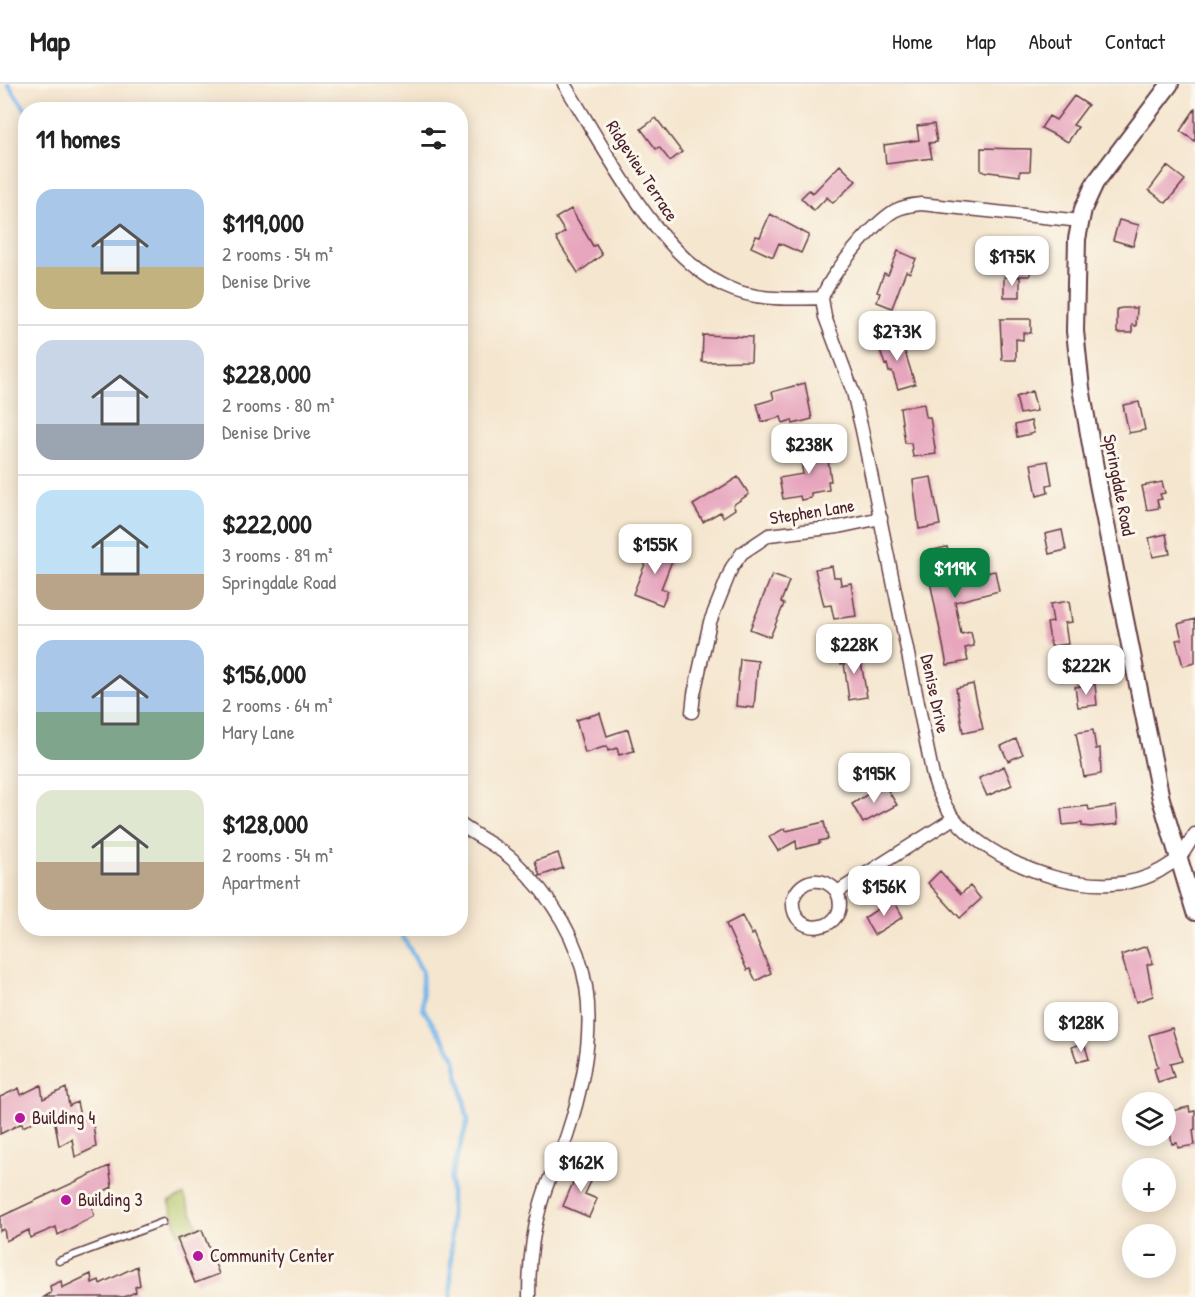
<!DOCTYPE html>
<html lang="en">
<head>
<meta charset="utf-8">
<style>
	body { margin:0; font-family:"Patrick Hand",sans-serif; background:#f6f6f6; color:#222; height:100vh; display:flex; flex-direction:column; font-size:22px; white-space:nowrap }
	* { box-sizing:border-box; margin:0 }
	p { font-size:20px; color:#767676 }
	.icon { flex:none; width:33px; height:33px; fill:none; stroke:currentColor; stroke-width:2; stroke-linecap:round; stroke-linejoin:round }
	.map { position:relative; flex:1; overflow:hidden }
	.side { position:absolute; left:18px; top:18px; width:450px; height:834px; display:flex; flex-direction:column; background:#fff; border-radius:24px; box-shadow:0 3px 15px #0003 }
	.side>* { flex:none }
	.fabs { position:absolute; left:1122px; top:1008px; display:grid; gap:12px }
	.fabs a { display:grid; place-items:center; width:54px; height:54px; border-radius:50%; background:#fff; box-shadow:0 3px 15px #0003; font-size:30px }
	.price { position:absolute; translate:-50% -51px; padding:0 14px; border-radius:12px; background:#fff; color:#222; font-size:20px; line-height:39px; filter:drop-shadow(0 2px 3px #0008) }
	.price::after { content:''; position:absolute; left:50%; top:36px; width:18px; height:14px; margin-left:-9px; background:inherit; clip-path:polygon(0 0,100% 0,50% 100%) }
	.price.active { background:#0b8043; color:#fff }
	ul { padding:0; list-style:none }
	li { display:flex; align-items:center; gap:18px; height:150px; padding:0 18px }
	li+li { border-top:2px solid #e0e0e0 }
	li span { display:grid; place-items:center; flex:none; width:168px; height:120px; border-radius:18px; color:#555 }
	li>.icon { margin-inline-start:auto }
	span .icon { width:72px; height:72px; fill:#fffc; stroke-width:1 }
	li b { font-size:26px }
	h2 { display:flex; justify-content:space-between; align-items:center; height:72px; padding:0 18px; font-size:26px }
	header { display:flex; align-items:center; gap:36px; box-sizing:border-box; height:84px; padding:0 30px; background:#fff; border-bottom:2px solid #e0e0e0 }
	header strong { font-size:28px }
	nav { display:flex; gap:33px; margin-inline-start:auto; font-size:21px }
	.map>svg:first-child { display:block }
	.green { fill:#b5c669; stroke:#80724a; stroke-width:1.5 }
	.lines { fill:none; stroke-linecap:round; stroke-linejoin:round }
	.stream { stroke:#76b7eb; stroke-width:4.5 }
	.building { fill:#e7a6bd }
	.lane-casing { stroke:#643d44; stroke-width:9 }
	.street-casing { stroke:#643d44; stroke-width:15 }
	.secondary-casing { stroke:#643d44; stroke-width:20 }
	.lane { stroke:#fff; stroke-width:6 }
	.street { stroke:#fff; stroke-width:12 }
	.secondary { stroke:#fff; stroke-width:16 }
	.poi-dot { fill:#b5179e; stroke:#fbf7ec; stroke-width:2 }
	.labels { text-anchor:middle; stroke-width:6; stroke-linejoin:round; paint-order:stroke }
	.street-label { font-size:18px; fill:#4a1f2b; stroke:#fbf7ec }
	.poi-label { font-size:18px; fill:#4a1f2b; stroke:#fbf7ec; text-anchor:start }
</style>
</head>
<body>
<header>
<strong>Map</strong>
<nav><a>Home</a><a>Map</a><a>About</a><a>Contact</a></nav>
</header>
<div class="map">
<svg width="1195" height="1213" viewBox="0 0 1195 1213">
	<rect width="100%" height="100%" fill="#fbf7ec"/>
	<filter id="ink" filterUnits="userSpaceOnUse"><feTurbulence type="fractalNoise" baseFrequency=".0167" numOctaves="2"/><feDisplacementMap in="SourceGraphic" scale="12" xChannelSelector="R" yChannelSelector="G"/><feConvolveMatrix kernelMatrix="1 2 1 2 8 2 1 2 1" color-interpolation-filters="sRGB"/></filter>
	<filter id="wash" filterUnits="userSpaceOnUse"><feTurbulence type="fractalNoise" baseFrequency=".008" numOctaves="4" result="noise"/><feDisplacementMap in="SourceGraphic" scale="24" xChannelSelector="R" yChannelSelector="G"/><feGaussianBlur stdDeviation="1.35" result="paint"/><feColorMatrix in="noise" values="0 0 0 0 0 0 0 0 0 0 0 0 0 0 0 0 0 1.4 0 .05"/><feComposite in="paint" operator="in"/></filter>
	<g filter="url(#wash)">
		<rect width="100%" height="100%" fill="#f5e6cf"/>
		<path class="green" d="M 184,1111 L 198,1143 L 179,1151 L 169,1117 Z"/>
		<g class="lines">
			<path class="stream" d="M 8,0 L 26,26
				M 398,844 L 422,887 L 423,925 L 454,972 L 468,1036 L 451,1094 L 451,1213"/>
		</g>
		<g id="blocks">
			<path class="building" d="M 1074,12 L 1088,21 L 1073,41 L 1078,43 L 1068,58 L 1041,44 L 1049,32 L 1056,36 Z
				M 1195,25 L 1195,57 L 1180,47 Z
				M 656,34 L 682,68 L 670,77 L 659,63 L 656,65 L 641,45 Z
				M 934,40 L 937,58 L 929,59 L 932,74 L 886,80 L 884,61 L 919,56 L 917,42 Z
				M 981,64 L 1031,65 L 1030,87 L 1020,87 L 1020,92 L 981,87 Z
				M 840,81 L 856,97 L 833,119 L 827,113 L 814,127 L 801,114 L 809,106 L 813,109 Z
				M 1167,82 L 1185,96 L 1166,119 L 1149,106 Z
				M 571,125 L 593,162 L 596,161 L 602,171 L 578,189 L 556,154 L 565,148 L 556,134 Z
				M 770,130 L 809,151 L 801,169 L 779,159 L 773,173 L 751,163 L 756,152 L 760,153 Z
				M 1119,136 L 1139,141 L 1133,162 L 1113,156 Z
				M 898,167 L 916,175 L 910,189 L 906,187 L 892,224 L 877,218 L 880,209 L 877,208 L 884,189 L 888,191 Z
				M 1012,172 L 1030,172 L 1030,192 L 1012,192 Z
				M 1004,193 L 1020,193 L 1020,213 L 1004,213 Z
				M 1123,224 L 1137,224 L 1136,242 L 1132,241 L 1132,249 L 1117,249 L 1117,225 Z
				M 1000,235 L 1031,235 L 1031,249 L 1023,249 L 1023,256 L 1016,255 L 1016,276 L 1002,276 Z
				M 703,251 L 752,253 L 751,277 L 702,278 Z
				M 900,252 L 915,300 L 898,305 L 892,287 L 889,288 L 887,280 L 885,281 L 878,260 Z
				M 805,299 L 812,335 L 793,340 L 792,336 L 783,339 L 781,333 L 762,338 L 757,320 L 774,315 L 772,308 Z
				M 1032,307 L 1037,327 L 1020,330 L 1016,313 Z
				M 1139,318 L 1145,346 L 1129,349 L 1123,321 Z
				M 924,320 L 926,333 L 930,333 L 936,370 L 913,373 L 911,359 L 905,359 L 900,324 Z
				M 1031,337 L 1034,349 L 1017,353 L 1015,341 Z
				M 826,361 L 831,397 L 828,397 L 829,406 L 811,409 L 811,414 L 801,416 L 800,412 L 783,415 L 779,394 L 803,390 L 799,365 Z
				M 1048,377 L 1052,400 L 1047,401 L 1048,409 L 1037,412 L 1031,380 Z
				M 738,393 L 749,410 L 733,421 L 735,425 L 723,433 L 720,428 L 703,438 L 693,421 Z
				M 931,393 L 940,441 L 919,445 L 913,396 Z
				M 1162,398 L 1165,409 L 1160,410 L 1162,415 L 1157,416 L 1159,424 L 1147,426 L 1142,402 Z
				M 1062,446 L 1066,466 L 1049,470 L 1045,450 Z
				M 1166,450 L 1170,470 L 1153,473 L 1149,454 Z
				M 653,460 L 675,469 L 661,505 L 668,507 L 662,521 L 633,510 Z
				M 947,463 L 951,479 L 962,476 L 965,489 L 971,488 L 972,491 L 995,487 L 999,507 L 955,518 L 961,550 L 971,548 L 974,562 L 965,564 L 968,577 L 947,581 L 924,468 Z
				M 832,482 L 834,493 L 840,493 L 841,501 L 851,499 L 856,532 L 834,535 L 831,521 L 824,522 L 815,485 Z
				M 772,491 L 789,497 L 781,518 L 784,520 L 770,553 L 750,545 Z
				M 1069,517 L 1072,538 L 1065,539 L 1068,560 L 1051,562 L 1047,539 L 1053,538 L 1050,520 Z
				M 1195,535 L 1195,579 L 1183,582 L 1176,556 L 1182,555 L 1178,540 Z
				M 859,566 L 867,613 L 849,616 L 844,579 L 841,580 L 839,569 Z
				M 740,575 L 758,577 L 754,624 L 736,622 Z
				M 1075,582 L 1077,595 L 1061,597 L 1059,584 Z
				M 973,600 L 983,645 L 963,649 L 956,604 Z
				M 1095,600 L 1097,621 L 1078,623 L 1075,603 Z
				M 600,629 L 607,652 L 628,645 L 634,667 L 619,671 L 617,664 L 608,667 L 607,662 L 585,669 L 576,636 Z
				M 1093,646 L 1096,665 L 1100,664 L 1101,690 L 1084,693 L 1076,649 Z
				M 1016,655 L 1023,670 L 1008,677 L 1001,662 Z
				M 1004,682 L 1012,701 L 987,712 L 979,694 Z
				M 884,700 L 897,721 L 863,739 L 852,720 Z
				M 1088,722 L 1089,726 L 1116,722 L 1118,740 L 1091,743 L 1082,742 L 1082,739 L 1063,741 L 1061,725 Z
				M 824,738 L 828,755 L 819,757 L 820,759 L 797,765 L 796,757 L 778,767 L 769,753 L 785,744 L 786,747 Z
				M 558,769 L 563,784 L 540,792 L 535,777 Z
				M 940,787 L 961,810 L 970,802 L 981,815 L 960,834 L 928,799 Z
				M 893,815 L 903,833 L 874,851 L 864,834 Z
				M 742,832 L 752,851 L 754,849 L 771,889 L 756,897 L 750,885 L 747,886 L 726,840 Z
				M 1147,862 L 1153,879 L 1147,881 L 1153,912 L 1136,918 L 1121,871 Z
				M 1172,944 L 1182,977 L 1170,980 L 1174,993 L 1158,998 L 1154,984 L 1158,983 L 1149,951 Z
				M 1084,959 L 1089,975 L 1077,978 L 1072,963 Z
				M 41,1001 L 43,1015 L 66,1004 L 69,1022 L 77,1018 L 81,1037 L 92,1032 L 96,1063 L 75,1073 L 72,1055 L 59,1062 L 53,1028 L 23,1043 L 22,1039 L 0,1050 L 0,1013 L 19,1004 L 21,1011 Z
				M 1189,1023 L 1190,1028 L 1195,1027 L 1195,1045 L 1193,1046 L 1195,1061 L 1178,1064 L 1177,1059 L 1172,1060 L 1167,1028 Z
				M 109,1082 L 112,1103 L 95,1112 L 96,1121 L 92,1123 L 94,1132 L 58,1151 L 56,1143 L 30,1154 L 29,1146 L 6,1157 L 4,1145 L 0,1147 L 0,1133 Z
				M 580,1082 L 595,1089 L 585,1110 L 597,1115 L 589,1133 L 563,1122 Z
				M 202,1146 L 219,1190 L 195,1199 L 177,1155 Z
				M 137,1182 L 140,1201 L 135,1203 L 136,1208 L 124,1213 L 44,1213 L 51,1209 L 50,1202 L 61,1197 L 62,1204 L 91,1190 L 92,1199 L 99,1196 L 100,1200 Z"/>
		</g>
	</g>
	<g filter="url(#ink)">
		<use href="#blocks" fill-opacity="0" stroke="#643d44" stroke-width="1.5"/>
		<g class="lines">
			<g class="lane-casing">
				<path id="lane" d="M 59,1177 L 163,1138"/>
			</g>
			<g class="street-casing">
				<path id="street" d="M 564,0 C 605,63 655,169 724,202 C 755,217 789,215 822,214 C 831,189 872,141 894,127 C 903,122 912,121 921,120 L 1081,137
					M 822,214 L 825,233 L 853,308 L 862,346 L 933,692 C 938,710 946,726 959,740 C 1003,786 1103,821 1161,786 C 1167,782 1175,778 1180,773 C 1186,766 1190,757 1195,750
					M 692,628 L 694,610 L 710,538 L 732,483 L 742,469 L 769,451 L 838,443 L 881,434
					M 460,740 C 477,753 498,762 513,776 C 600,858 603,942 567,1051 C 559,1075 546,1098 540,1123 C 532,1151 529,1184 529,1213
					M 837,808 C 854,847 789,858 793,815 C 801,793 824,791 837,808 L 954,734"/>
			</g>
			<g class="secondary-casing">
				<path id="secondary" d="M 1170,0 L 1095,99 L 1083,125 L 1077,155 L 1075,247 L 1081,304 L 1097,395 L 1142,621 L 1161,715 L 1195,828"/>
			</g>
			<use href="#lane" class="lane"/>
			<use href="#street" class="street"/>
			<use href="#secondary" class="secondary"/>
		</g>
	</g>
	<g class="poi-dot">
		<circle cx="20" cy="1034" r="6"/>
		<circle cx="66" cy="1116" r="6"/>
		<circle cx="198" cy="1172" r="6"/>
	</g>
	<g class="labels">
		<g class="street-label">
			<text transform="translate(642 87) rotate(57)" y="6">Ridgeview Terrace</text>
			<text transform="translate(1119 401) rotate(79)" y="6">Springdale Road</text>
			<text transform="translate(812 428) rotate(-9)" y="6">Stephen Lane</text>
			<text transform="translate(935 610) rotate(78)" y="6">Denise Drive</text>
		</g>
		<g class="poi-label">
			<text x="32" y="1040">Building 4</text>
			<text x="78" y="1122">Building 3</text>
			<text x="210" y="1178">Community Center</text>
		</g>
	</g>
</svg>
<div class="fabs">
<a><svg class="icon" aria-label="layers" viewBox="0 0 24 24"><path d="M12 4l9 5-9 5-9-5zM3 14l9 5 9-5"/></svg></a>
<a>+</a>
<a>−</a>
</div>
<b class="price" style="left:1012px;top:203px">$175K</b>
<b class="price" style="left:897px;top:278px">$273K</b>
<b class="price" style="left:809px;top:391px">$238K</b>
<b class="price" style="left:655px;top:491px">$155K</b>
<b class="price active" style="left:955px;top:515px">$119K</b>
<b class="price" style="left:854px;top:591px">$228K</b>
<b class="price" style="left:1086px;top:612px">$222K</b>
<b class="price" style="left:874px;top:720px">$195K</b>
<b class="price" style="left:884px;top:833px">$156K</b>
<b class="price" style="left:1081px;top:969px">$128K</b>
<b class="price" style="left:581px;top:1109px">$162K</b>
<section class="side">
<h2>11 homes<svg class="icon" aria-label="filters" viewBox="0 0 24 24"><path d="M4 7h16M4 17h16"/><circle cx="9" cy="7" r="2"/><circle cx="15" cy="17" r="2"/></svg></h2>
<ul>
<li><span style="background:linear-gradient(#a9c7e8 65%,#c2b280 0)"><svg class="icon" aria-label="home" viewBox="0 0 24 24"><path d="M3 11l9-7 9 7M6 9v11h12V9"/></svg></span><div><b>$119,000</b><p>2 rooms · 54 m²</p><p>Denise Drive</p></div></li>
<li><span style="background:linear-gradient(#c9d6e8 70%,#9aa5b1 0)"><svg class="icon" aria-label="home" viewBox="0 0 24 24"><path d="M3 11l9-7 9 7M6 9v11h12V9"/></svg></span><div><b>$228,000</b><p>2 rooms · 80 m²</p><p>Denise Drive</p></div></li>
<li><span style="background:linear-gradient(#bfe0f5 70%,#b9a48a 0)"><svg class="icon" aria-label="home" viewBox="0 0 24 24"><path d="M3 11l9-7 9 7M6 9v11h12V9"/></svg></span><div><b>$222,000</b><p>3 rooms · 89 m²</p><p>Springdale Road</p></div></li>
<li><span style="background:linear-gradient(#a9c7e8 60%,#7fa58c 0)"><svg class="icon" aria-label="home" viewBox="0 0 24 24"><path d="M3 11l9-7 9 7M6 9v11h12V9"/></svg></span><div><b>$156,000</b><p>2 rooms · 64 m²</p><p>Mary Lane</p></div></li>
<li><span style="background:linear-gradient(#dfe7d0 60%,#b9a48a 0)"><svg class="icon" aria-label="home" viewBox="0 0 24 24"><path d="M3 11l9-7 9 7M6 9v11h12V9"/></svg></span><div><b>$128,000</b><p>2 rooms · 54 m²</p><p>Apartment</p></div></li>
</ul>
</section>
</div>
</body>
</html>
